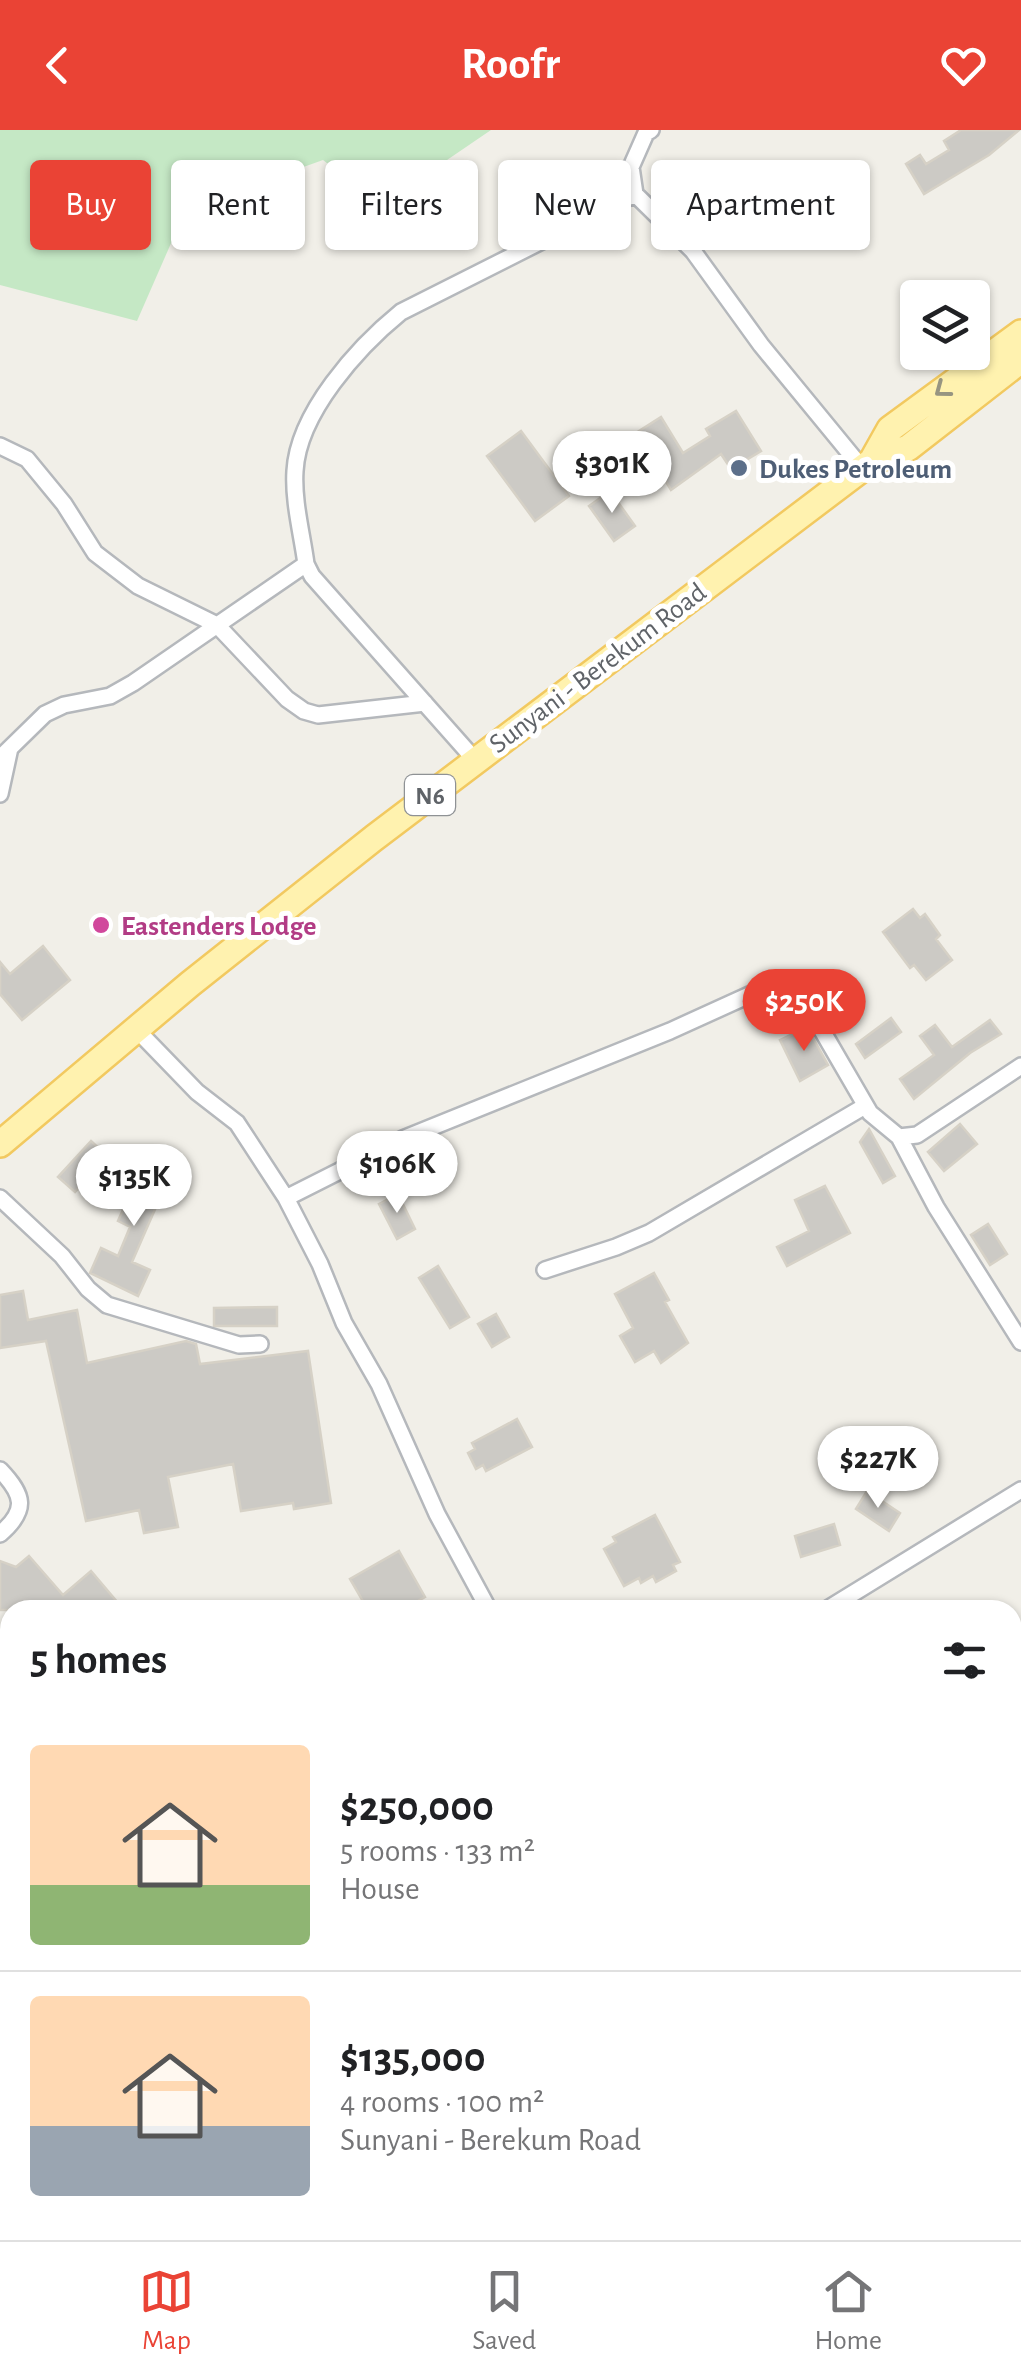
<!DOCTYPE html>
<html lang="en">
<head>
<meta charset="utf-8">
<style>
	body { margin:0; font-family:"Alegreya Sans",sans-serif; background:#f6f6f6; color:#202124; height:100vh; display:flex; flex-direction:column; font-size:38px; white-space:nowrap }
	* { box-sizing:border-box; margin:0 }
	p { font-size:32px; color:#757577 }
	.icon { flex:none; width:55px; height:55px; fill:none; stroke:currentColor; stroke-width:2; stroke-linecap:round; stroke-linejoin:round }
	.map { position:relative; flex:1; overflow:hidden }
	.sheet { position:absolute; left:0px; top:1470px; width:1022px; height:640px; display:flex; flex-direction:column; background:#fff; border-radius:30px 30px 0 0; box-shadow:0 2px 8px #0004 }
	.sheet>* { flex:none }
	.banner { position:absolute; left:30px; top:30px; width:962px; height:90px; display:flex; gap:20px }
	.fabs { position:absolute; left:900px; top:150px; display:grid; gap:20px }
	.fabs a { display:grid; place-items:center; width:90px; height:90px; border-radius:10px; background:#fff; box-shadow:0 2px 8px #0004; font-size:50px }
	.price { position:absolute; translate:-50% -85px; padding:0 22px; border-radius:35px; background:#fff; color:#222; font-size:32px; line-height:65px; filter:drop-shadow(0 2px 5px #0008) }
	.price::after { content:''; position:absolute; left:50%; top:60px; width:30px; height:22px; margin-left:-15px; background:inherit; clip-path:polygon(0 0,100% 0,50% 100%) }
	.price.selected { background:#ea4335; color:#fff }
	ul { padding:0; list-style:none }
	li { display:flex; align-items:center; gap:30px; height:250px; padding:0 30px }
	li+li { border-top:2px solid #e0e0e0 }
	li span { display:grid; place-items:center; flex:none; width:280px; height:200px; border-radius:10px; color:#555 }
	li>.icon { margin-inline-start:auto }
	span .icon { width:120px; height:120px; fill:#fffc; stroke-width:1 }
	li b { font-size:42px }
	h2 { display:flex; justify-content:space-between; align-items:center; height:120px; padding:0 30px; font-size:42px }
	.pill { padding:0 35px; border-radius:10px; background:#fff; box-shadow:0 2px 8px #0004; font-size:35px; line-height:90px }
	.pill.selected { background:#ea4335; color:#fff }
	header { display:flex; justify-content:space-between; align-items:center; height:130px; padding:0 30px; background:#ea4335; color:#fff; font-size:45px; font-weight:700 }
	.menu { display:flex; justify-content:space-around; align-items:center; height:140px; border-top:2px solid #e0e0e0; background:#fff; font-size:28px; color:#757577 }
	.menu a { display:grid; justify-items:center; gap:5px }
	.menu .selected { color:#ea4335 }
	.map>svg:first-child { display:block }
	.green { fill:#c5e8c5 }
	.building { fill:#cccac5; stroke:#d6d1c6; stroke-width:2.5 }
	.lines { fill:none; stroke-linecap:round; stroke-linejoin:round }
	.street-casing { stroke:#b5b8bc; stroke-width:20 }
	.primary-casing { stroke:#f2c960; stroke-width:30 }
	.street { stroke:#fff; stroke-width:15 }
	.primary { stroke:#fff2af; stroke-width:25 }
	.oneway { stroke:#979581 }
	.service-dot { fill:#5c6f8a; stroke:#fff; stroke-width:4 }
	.hotel-dot { fill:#d1479c; stroke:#fff; stroke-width:4 }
	.labels { text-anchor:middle; stroke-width:10; stroke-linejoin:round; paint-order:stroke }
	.shield { fill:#fff; stroke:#8f9295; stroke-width:2.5 }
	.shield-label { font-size:25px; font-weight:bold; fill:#5f6368 }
	.service-label { font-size:28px; font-weight:bold; fill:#4e5e75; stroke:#fff; text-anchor:start }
	.street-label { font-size:28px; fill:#5f6368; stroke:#fff }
	.hotel-label { font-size:28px; font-weight:bold; fill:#b23c85; stroke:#fff; text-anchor:start }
</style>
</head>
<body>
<header><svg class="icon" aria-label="back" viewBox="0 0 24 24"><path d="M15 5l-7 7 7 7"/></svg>Roofr<svg class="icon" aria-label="heart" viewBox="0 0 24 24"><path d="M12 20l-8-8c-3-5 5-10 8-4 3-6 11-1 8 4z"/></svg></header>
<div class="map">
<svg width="1021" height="2110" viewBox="0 0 1021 2110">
	<rect width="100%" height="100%" fill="#f1efe8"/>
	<path class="green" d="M 0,0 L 491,0 L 381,75 L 323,30 L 186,79 L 137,191 L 0,155 Z
		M 0,1974 L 10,1976 L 10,2091 L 0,2085 Z
		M 27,2100 L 506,2100 L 546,2110 L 45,2110 Z"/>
	<path class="building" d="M 961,0 L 1019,0 L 989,25 L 924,64 L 906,34 L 920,25 L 926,34 L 949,20 L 944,11 Z
		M 736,281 L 761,321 L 731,339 L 721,324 L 671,360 L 636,303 L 661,287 L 683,323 L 710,306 L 706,299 Z
		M 521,301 L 569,366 L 535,391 L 487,326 Z
		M 610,361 L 635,396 L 614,411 L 589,376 Z
		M 913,779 L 920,788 L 925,784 L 940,805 L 936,809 L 952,830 L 926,850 L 914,835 L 910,838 L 883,802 Z
		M 43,816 L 70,850 L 22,890 L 0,864 L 0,832 L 10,844 Z
		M 891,888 L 901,902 L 865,928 L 856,914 Z
		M 990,890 L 1001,904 L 970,923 L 914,969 L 900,949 L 934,925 L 920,906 L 935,895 L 952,917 Z
		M 807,897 L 828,935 L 800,951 L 780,910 Z
		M 960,994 L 977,1014 L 944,1041 L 928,1022 Z
		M 869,999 L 895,1046 L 883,1053 L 860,1012 Z
		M 91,1011 L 107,1026 L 75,1062 L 58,1047 Z
		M 147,1026 L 173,1038 L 132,1132 L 150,1140 L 138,1166 L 90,1143 L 101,1118 L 118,1126 L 130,1097 L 118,1091 Z
		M 825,1056 L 850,1103 L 787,1136 L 777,1117 L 809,1101 L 795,1070 Z
		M 398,1064 L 415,1099 L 397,1109 L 379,1074 Z
		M 988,1094 L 1007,1124 L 990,1135 L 971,1105 Z
		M 438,1136 L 469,1187 L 450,1198 L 419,1148 Z
		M 654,1143 L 669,1170 L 665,1172 L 688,1213 L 661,1233 L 654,1221 L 635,1232 L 620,1206 L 633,1198 L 615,1164 Z
		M 23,1161 L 28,1190 L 77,1180 L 87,1233 L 186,1211 L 196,1214 L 200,1234 L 308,1221 L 331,1373 L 294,1379 L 293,1373 L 241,1381 L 233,1334 L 168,1347 L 178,1397 L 144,1403 L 139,1380 L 86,1391 L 46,1211 L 0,1218 L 0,1165 Z
		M 277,1177 L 277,1196 L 214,1196 L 214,1178 Z
		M 496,1184 L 509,1207 L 492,1217 L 478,1194 Z
		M 517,1289 L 532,1317 L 486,1341 L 483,1335 L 476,1339 L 468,1323 L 475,1319 L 472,1313 Z
		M 867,1361 L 900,1383 L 889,1401 L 856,1379 Z
		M 655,1385 L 680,1432 L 673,1435 L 676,1441 L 656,1452 L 653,1446 L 641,1453 L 639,1448 L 624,1456 L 604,1419 L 616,1412 L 613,1407 Z
		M 834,1394 L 840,1415 L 801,1427 L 795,1406 Z
		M 399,1421 L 425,1467 L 418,1471 L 423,1480 L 368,1480 L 350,1449 Z
		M 29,1426 L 63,1465 L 91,1441 L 124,1480 L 0,1480 L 0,1431 L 16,1437 Z"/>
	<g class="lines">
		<g class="street-casing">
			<path id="street" d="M 651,0 L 646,3 L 631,37 L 635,64 L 693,121 L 761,215 L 862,338
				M 0,316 L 27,329 L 64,374 L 95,423 L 138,456 L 217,495 L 287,569 L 304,581 L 318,585 L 425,573
				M 306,434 C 302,404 293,371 295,341 C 298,283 358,217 401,182 L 635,64
				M 0,628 L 45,584 L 64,575 L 110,566 L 133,553 L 306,434 L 312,446 L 475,630
				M 0,664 L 10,618
				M 136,899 L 197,962 L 237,993 L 286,1068 L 405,1008 L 670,901 L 782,850 L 795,854 L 870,983 L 899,1007 L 917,1005 L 1021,936
				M 899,1007 L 936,1077 L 1021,1212
				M 0,1068 L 62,1126 L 88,1159 L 107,1175 L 239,1215 L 260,1214
				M 286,1068 L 320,1134 L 344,1193 L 379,1254 L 437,1384 L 489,1480
				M 545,1140 L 616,1117 L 649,1103 L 865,976
				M 0,1340 C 24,1365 28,1380 0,1404
				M 826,1480 L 1021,1360
				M 0,1580 L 10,1590
				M 1012,1644 L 1021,1642
				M 1012,1835 L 1021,1833
				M 0,1938 L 10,1935"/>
		</g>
		<g class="primary-casing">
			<path id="primary" d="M 872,331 L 890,299 L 1021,203
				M 0,1014 L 190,854 L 374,708 L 872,331 L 908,318 L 1021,230"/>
		</g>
		<use href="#street" class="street"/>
		<use href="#primary" class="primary"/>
	</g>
	<defs><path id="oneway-chevron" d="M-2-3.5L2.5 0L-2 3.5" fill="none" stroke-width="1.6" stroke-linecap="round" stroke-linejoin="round" transform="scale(2.5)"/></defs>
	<use class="oneway" href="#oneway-chevron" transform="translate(942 260) rotate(143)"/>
	<circle class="service-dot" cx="739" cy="338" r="10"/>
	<circle class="hotel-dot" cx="101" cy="795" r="10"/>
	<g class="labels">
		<rect class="shield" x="405" y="645" width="50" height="40" rx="8"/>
		<g class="shield-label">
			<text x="430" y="674">N6</text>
		</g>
		<g class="service-label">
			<text x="759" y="348">Dukes Petroleum</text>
		</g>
		<g class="street-label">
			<text transform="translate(597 537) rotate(-37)" y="10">Sunyani - Berekum Road</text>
		</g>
		<g class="hotel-label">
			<text x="121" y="805">Eastenders Lodge</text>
		</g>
	</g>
</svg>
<div class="fabs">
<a><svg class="icon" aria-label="layers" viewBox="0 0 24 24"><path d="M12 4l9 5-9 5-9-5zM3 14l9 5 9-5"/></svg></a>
</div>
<b class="price" style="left:612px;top:386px">$301K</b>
<b class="price selected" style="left:804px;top:924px">$250K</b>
<b class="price" style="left:397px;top:1086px">$106K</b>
<b class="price" style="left:134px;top:1099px">$135K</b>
<b class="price" style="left:878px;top:1381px">$227K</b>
<div class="banner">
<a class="pill selected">Buy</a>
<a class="pill">Rent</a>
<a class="pill">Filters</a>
<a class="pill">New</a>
<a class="pill">Apartment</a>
</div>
<section class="sheet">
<h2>5 homes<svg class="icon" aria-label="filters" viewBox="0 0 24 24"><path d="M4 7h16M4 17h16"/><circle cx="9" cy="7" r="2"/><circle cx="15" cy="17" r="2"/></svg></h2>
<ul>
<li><span style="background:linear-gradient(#ffd9b3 70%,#8fb573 0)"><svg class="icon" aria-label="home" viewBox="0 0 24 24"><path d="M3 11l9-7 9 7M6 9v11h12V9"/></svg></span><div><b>$250,000</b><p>5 rooms · 133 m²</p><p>House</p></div></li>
<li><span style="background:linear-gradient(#ffd9b3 65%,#9aa5b1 0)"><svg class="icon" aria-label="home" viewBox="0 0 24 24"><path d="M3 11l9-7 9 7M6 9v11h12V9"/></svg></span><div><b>$135,000</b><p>4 rooms · 100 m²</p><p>Sunyani - Berekum Road</p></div></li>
</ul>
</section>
</div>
<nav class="menu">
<a class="selected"><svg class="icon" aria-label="map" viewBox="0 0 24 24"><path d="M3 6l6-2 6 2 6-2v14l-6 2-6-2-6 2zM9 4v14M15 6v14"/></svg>Map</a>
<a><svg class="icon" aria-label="saved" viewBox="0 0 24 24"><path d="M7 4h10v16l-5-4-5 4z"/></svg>Saved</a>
<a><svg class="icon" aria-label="home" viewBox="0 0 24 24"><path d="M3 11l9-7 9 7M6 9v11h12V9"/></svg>Home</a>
</nav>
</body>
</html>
